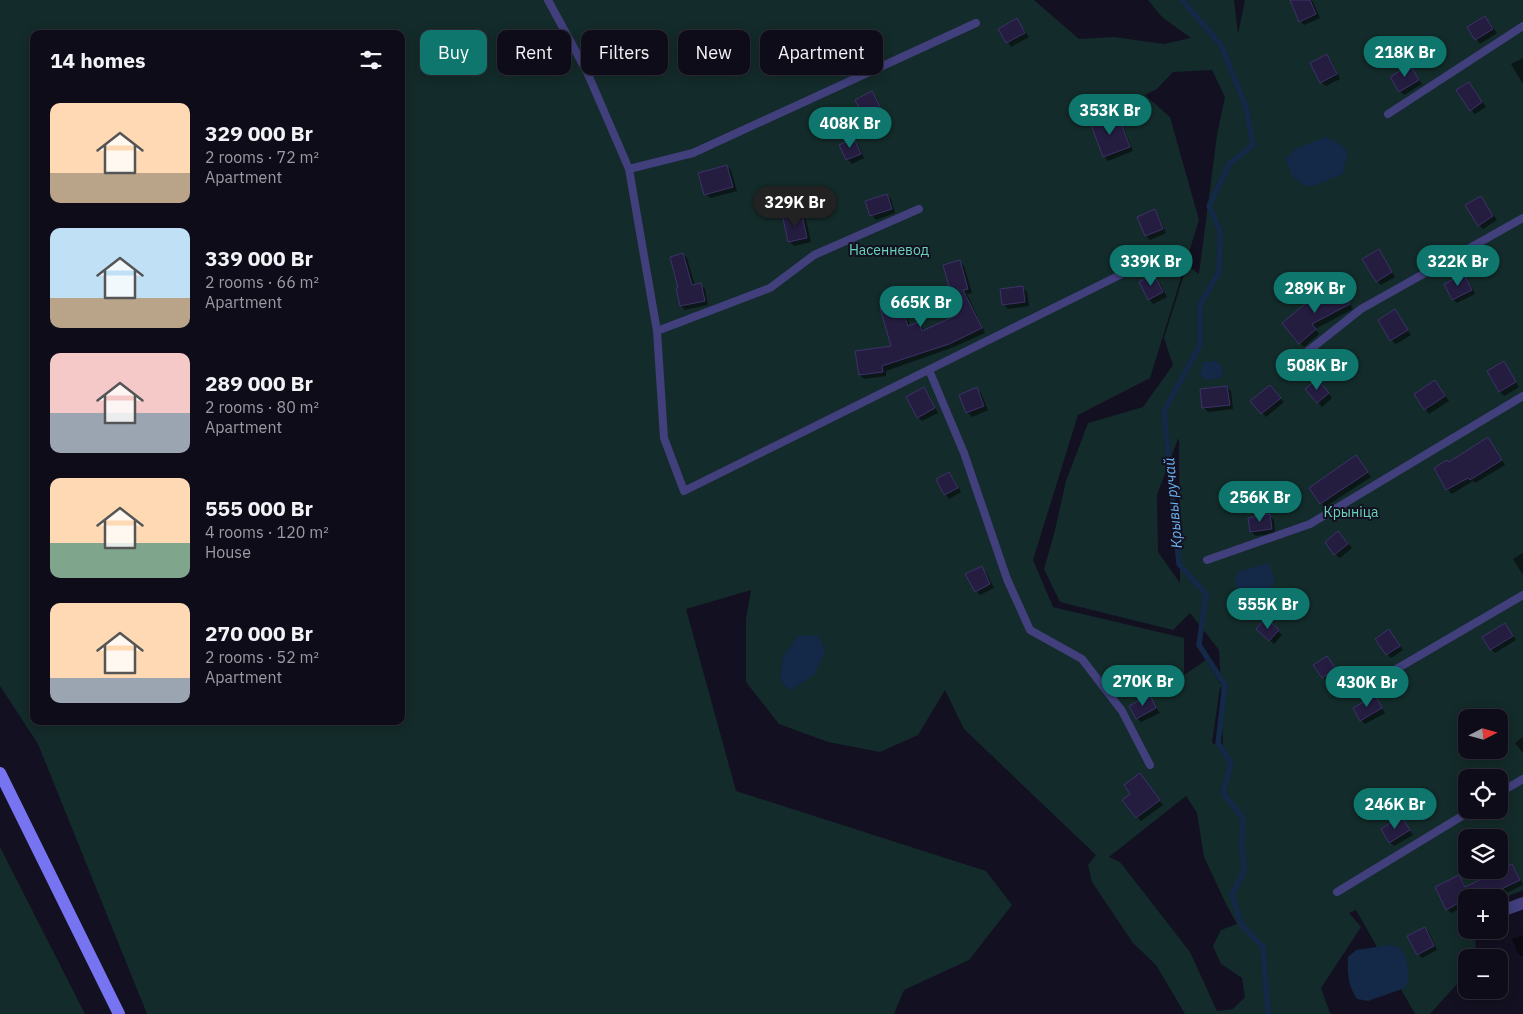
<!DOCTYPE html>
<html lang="en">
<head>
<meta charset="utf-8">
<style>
	body { margin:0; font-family:"IBM Plex Sans",sans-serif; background:#171522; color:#f1f3f6; height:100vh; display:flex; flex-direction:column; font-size:19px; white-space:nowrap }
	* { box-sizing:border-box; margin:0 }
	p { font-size:16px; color:#9b9ba2 }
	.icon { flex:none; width:28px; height:28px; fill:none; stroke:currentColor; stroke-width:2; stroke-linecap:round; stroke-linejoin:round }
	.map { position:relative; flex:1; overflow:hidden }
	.details { position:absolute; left:30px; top:30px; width:375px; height:695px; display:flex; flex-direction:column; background:#0e0c19; border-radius:10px; box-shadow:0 2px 12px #0003,0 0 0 1px #2e2c38 }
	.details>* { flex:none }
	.banner { position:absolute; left:420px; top:30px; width:475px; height:45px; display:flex; gap:10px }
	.needle { width:32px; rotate:84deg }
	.buttons { position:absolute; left:1458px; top:709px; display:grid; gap:10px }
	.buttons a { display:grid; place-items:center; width:50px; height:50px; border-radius:10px; background:#0e0c19; box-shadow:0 2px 12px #0003,0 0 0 1px #2e2c38; font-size:25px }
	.price { position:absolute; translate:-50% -42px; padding:0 11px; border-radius:18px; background:#0f766e; color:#fff; font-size:16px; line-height:32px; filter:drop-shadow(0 1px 2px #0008) }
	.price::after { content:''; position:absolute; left:50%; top:30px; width:15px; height:11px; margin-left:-8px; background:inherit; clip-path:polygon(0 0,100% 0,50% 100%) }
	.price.on { background:#222; color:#fff }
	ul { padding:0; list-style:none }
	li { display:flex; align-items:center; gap:15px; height:125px; padding:0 20px }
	li span { display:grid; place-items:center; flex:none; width:140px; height:100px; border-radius:10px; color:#555 }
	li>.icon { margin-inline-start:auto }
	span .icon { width:60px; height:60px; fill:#fffc; stroke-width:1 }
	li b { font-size:21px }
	h2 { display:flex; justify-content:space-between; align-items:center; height:60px; padding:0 20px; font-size:21px }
	.tag { padding:0 18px; border-radius:10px; background:#0e0c19; box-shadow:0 2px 12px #0003,0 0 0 1px #2e2c38; font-size:18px; line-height:45px }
	.tag.on { background:#0f766e; color:#fff }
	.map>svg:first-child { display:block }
	.green { fill:#132b2a; fill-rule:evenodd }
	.water { fill:#142847 }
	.shadow { fill:#0007 }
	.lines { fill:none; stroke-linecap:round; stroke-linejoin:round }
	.stream { stroke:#142847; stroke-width:5.5 }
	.building { fill:#241d40; stroke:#3d326a }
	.service { stroke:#413f7c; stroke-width:8 }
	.minor { stroke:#413f7c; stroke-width:12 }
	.secondary { stroke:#7774f2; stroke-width:12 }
	.labels { text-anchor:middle; stroke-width:4; stroke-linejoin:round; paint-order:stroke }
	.park-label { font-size:14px; fill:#67d4b8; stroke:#131021 }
	.water-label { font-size:15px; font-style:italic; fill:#6cb4f1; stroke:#131021 }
</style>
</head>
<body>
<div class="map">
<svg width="1523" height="1014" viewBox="0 0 1523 1014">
	<rect width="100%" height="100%" fill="#131021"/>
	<path class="green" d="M 0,0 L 1034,0 L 1079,39 L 1114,37 L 1164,44 L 1191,38 L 1162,17 L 1148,0 L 1234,0 L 1238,34 L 1245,0 L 1523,0 L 1523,890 L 1499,900 L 1499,898 L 1466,898 L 1466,930 L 1475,930 L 1476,957 L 1466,958 L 1466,974 L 1430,1014 L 1415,1014 L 1356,910 L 1349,913 L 1361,927 L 1321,988 L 1330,1013 L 1333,1014 L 1185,1014 L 1156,965 L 1133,943 L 1092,882 L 1088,865 L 1096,855 L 964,729 L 945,690 L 918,735 L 880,752 L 828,742 L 779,724 L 746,682 L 746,619 L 751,590 L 686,609 L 736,791 L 986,871 L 1012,905 L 969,960 L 904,990 L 894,1014 L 147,1014 L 38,744 L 0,686 ZM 34,34 L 401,34 L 401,721 L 34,721 ZM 1212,70 L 1225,97 L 1217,135 L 1199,274 L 1187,265 L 1164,338 L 1173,365 L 1143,407 L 1088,423 L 1066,481 L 1054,534 L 1044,569 L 1060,602 L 1173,630 L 1190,613 L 1219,650 L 1221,685 L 1206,660 L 1184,675 L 1184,638 L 1053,607 L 1033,560 L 1078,415 L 1150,378 L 1199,220 L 1170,117 L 1145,95 L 1157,89 L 1173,72 ZM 1178,439 L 1179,439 L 1180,583 L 1158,552 L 1157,495 ZM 1220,687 L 1221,687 L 1223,746 L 1212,743 ZM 1466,718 L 1499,718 L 1499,750 L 1466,750 ZM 1466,778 L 1499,778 L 1499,810 L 1466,810 ZM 1186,796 L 1197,813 L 1204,857 L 1226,904 L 1237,924 L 1221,930 L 1213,946 L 1221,964 L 1242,978 L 1245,997 L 1233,1009 L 1217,1011 L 1190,952 L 1120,862 L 1109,857 ZM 1466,838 L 1499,838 L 1499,870 L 1466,870 Z
		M 0,847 L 85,1014 L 0,1014 Z"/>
	<path class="water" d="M 1326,137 L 1341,145 L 1348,152 L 1343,174 L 1313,186 L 1304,186 L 1292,176 L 1285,159 L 1295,149 Z
		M 1217,361 L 1223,369 L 1221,378 L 1206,380 L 1200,376 L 1203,362 Z
		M 1269,563 L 1275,581 L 1269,590 L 1249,598 L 1240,595 L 1235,582 L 1237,572 Z
		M 818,635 L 825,651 L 815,674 L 790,691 L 780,680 L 783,657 L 798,636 Z
		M 1389,945 L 1400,947 C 1408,959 1412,975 1405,988 L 1368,1001 L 1357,999 C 1348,986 1347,972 1348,957 L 1356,950 Z"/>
	<path class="shadow" d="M 1293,0 L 1312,0 L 1320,18 L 1304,25 L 1300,21 Z
		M 1485,17 L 1497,33 L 1480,44 L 1468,27 Z
		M 1017,20 L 1029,37 L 1011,47 L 1000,29 Z
		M 795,31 L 799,35 L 805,50 L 790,56 L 786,52 Z
		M 1327,56 L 1331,60 L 1340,79 L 1326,86 L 1321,82 Z
		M 1523,58 L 1523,84 L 1511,64 Z
		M 1409,66 L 1422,84 L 1404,95 L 1400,91 Z
		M 1469,83 L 1486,107 L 1475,114 L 1471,110 Z
		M 872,93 L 876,97 L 888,120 L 874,128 L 869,124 Z
		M 1117,117 L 1121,121 L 1133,151 L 1108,161 L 1104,156 Z
		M 854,140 L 858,144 L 864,158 L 852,164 L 847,159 Z
		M 727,166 L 731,170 L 737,191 L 710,198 L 706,194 Z
		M 886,195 L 891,199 L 895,213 L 876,220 L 872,215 Z
		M 1480,197 L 1497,220 L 1483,229 L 1479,225 Z
		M 1154,211 L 1158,215 L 1166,233 L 1150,240 L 1146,236 Z
		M 802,216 L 806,220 L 811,242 L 794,246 L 789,241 Z
		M 1378,251 L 1395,277 L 1381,285 L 1377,281 Z
		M 683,254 L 687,258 L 695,286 L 701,285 L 705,289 L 708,305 L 685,310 L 681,306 L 680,289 Z
		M 960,262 L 964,266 L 972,293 L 967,294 L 985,333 L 954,347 L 886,371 L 886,376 L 864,379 L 860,375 L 893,347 L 900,303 L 904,307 L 910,326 L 919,323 L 925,331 L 959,315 Z
		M 1464,275 L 1468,280 L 1475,294 L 1457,303 L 1453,299 Z
		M 1154,276 L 1158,280 L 1167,297 L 1153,304 L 1149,299 Z
		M 1340,287 L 1344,291 L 1353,309 L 1315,329 L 1319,334 L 1304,347 L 1300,343 L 1307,305 Z
		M 1023,288 L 1027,292 L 1029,306 L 1008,309 L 1004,304 Z
		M 1395,311 L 1411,335 L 1396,344 L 1391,340 Z
		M 1504,363 L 1519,387 L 1504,396 L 1500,392 Z
		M 1435,382 L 1449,401 L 1429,414 L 1415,394 Z
		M 1321,384 L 1332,398 L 1322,407 L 1318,402 Z
		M 1227,387 L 1231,391 L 1233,409 L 1208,412 L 1204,408 Z
		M 924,389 L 928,393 L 938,413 L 922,421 L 918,417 Z
		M 976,389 L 981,393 L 988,410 L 972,417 L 968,413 L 960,395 Z
		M 1274,391 L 1284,402 L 1266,417 L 1262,413 Z
		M 1491,443 L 1505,465 L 1475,483 L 1473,481 L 1452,494 L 1447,489 L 1435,468 Z
		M 1356,456 L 1371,477 L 1325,507 L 1321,503 Z
		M 949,474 L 953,478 L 961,492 L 949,499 L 945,494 L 938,480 Z
		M 1269,516 L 1274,520 L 1275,533 L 1256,536 L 1251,532 L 1249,519 Z
		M 1342,537 L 1352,548 L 1340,558 L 1335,554 Z
		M 1523,553 L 1523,575 L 1513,559 Z
		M 981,568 L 986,572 L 994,588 L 980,595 L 976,591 Z
		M 1266,620 L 1282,635 L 1274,644 L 1258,629 Z
		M 1505,624 L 1516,640 L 1495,653 L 1491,649 Z
		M 1389,631 L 1403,650 L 1391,658 L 1387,654 Z
		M 1327,657 L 1339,673 L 1327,682 L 1323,677 Z
		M 1149,697 L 1160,713 L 1141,722 L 1137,718 Z
		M 1375,697 L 1385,713 L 1365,724 L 1361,720 Z
		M 1523,737 L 1523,753 L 1515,743 Z
		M 1144,779 L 1163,805 L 1141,821 L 1137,817 L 1132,794 Z
		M 1401,818 L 1413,835 L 1394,846 L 1390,842 Z
		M 1512,865 L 1516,870 L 1523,885 L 1502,895 L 1497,890 Z
		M 1459,877 L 1463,881 L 1471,898 L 1466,898 L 1466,906 L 1451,913 L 1447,909 Z
		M 1424,928 L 1429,932 L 1437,950 L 1422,958 L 1418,954 Z
		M 1523,935 L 1523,956 L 1521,956 L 1517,952 L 1512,939 Z"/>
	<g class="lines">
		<path class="stream" d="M 1182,0 L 1221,45 L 1246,107 L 1253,145 L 1230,163 L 1209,206 L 1220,231 L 1219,272 L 1200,305 L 1200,345 L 1164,411 L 1179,564 L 1206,594 L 1199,645 L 1225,685 L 1218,743 L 1231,763 L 1223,793 L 1243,818 L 1242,845 L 1244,871 L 1232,895 L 1241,924 L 1263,947 L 1268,1014"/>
	</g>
	<path class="building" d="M 1290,0 L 1310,0 L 1316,14 L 1299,22 Z
		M 1485,16 L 1493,29 L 1475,40 L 1467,27 Z
		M 1017,18 L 1025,33 L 1006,43 L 998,29 Z
		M 795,30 L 802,46 L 785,53 L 778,36 Z
		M 1327,54 L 1337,74 L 1320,83 L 1310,63 Z
		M 1410,65 L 1419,80 L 1399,92 L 1390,77 Z
		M 1469,82 L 1482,102 L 1470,111 L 1456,90 Z
		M 872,91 L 885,116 L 868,125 L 855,100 Z
		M 1118,115 L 1130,147 L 1103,157 L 1091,125 Z
		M 854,138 L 861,154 L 846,160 L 839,145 Z
		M 727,165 L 733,187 L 704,195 L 698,173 Z
		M 887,194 L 892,209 L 870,216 L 865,201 Z
		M 1481,196 L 1493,216 L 1478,226 L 1465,205 Z
		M 1155,209 L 1163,229 L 1145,236 L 1137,217 Z
		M 802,214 L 807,238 L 788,242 L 783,218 Z
		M 1379,249 L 1392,272 L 1376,282 L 1362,259 Z
		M 683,253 L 692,285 L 701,283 L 705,301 L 680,306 L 676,288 L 678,288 L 670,257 Z
		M 960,260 L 968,289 L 963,290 L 982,328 L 949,344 L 882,366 L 883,372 L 859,375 L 855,351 L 891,346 L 880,308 L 900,302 L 908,326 L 919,322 L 922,331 L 957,315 L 943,265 Z
		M 1154,274 L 1163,292 L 1148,300 L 1139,282 Z
		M 1464,274 L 1472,290 L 1452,300 L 1444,284 Z
		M 1023,286 L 1025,302 L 1002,305 L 1000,289 Z
		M 1340,286 L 1350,304 L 1312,324 L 1316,329 L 1299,344 L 1282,323 L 1305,304 Z
		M 1395,309 L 1408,330 L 1390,341 L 1378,320 Z
		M 1504,361 L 1516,382 L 1499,392 L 1487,371 Z
		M 1317,379 L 1329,393 L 1317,403 L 1305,389 Z
		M 1435,380 L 1445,396 L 1424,410 L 1414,394 Z
		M 1270,385 L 1281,398 L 1261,414 L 1250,401 Z
		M 1227,386 L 1230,405 L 1202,408 L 1200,389 Z
		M 924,387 L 935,408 L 917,418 L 906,397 Z
		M 977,387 L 984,406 L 966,413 L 959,395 Z
		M 1488,437 L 1502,460 L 1470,480 L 1468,478 L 1446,490 L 1434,468 L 1447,460 L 1449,462 Z
		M 1356,455 L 1368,472 L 1320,504 L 1309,488 Z
		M 949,472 L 958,488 L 944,495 L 936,479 Z
		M 1270,514 L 1272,529 L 1250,532 L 1248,518 Z
		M 1338,531 L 1348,544 L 1334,555 L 1325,542 Z
		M 982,566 L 990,584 L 975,592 L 965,574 Z
		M 1266,618 L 1279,630 L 1269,641 L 1256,629 Z
		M 1505,623 L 1513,636 L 1490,650 L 1482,637 Z
		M 1389,629 L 1400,646 L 1386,655 L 1375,639 Z
		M 1327,656 L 1336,669 L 1322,678 L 1313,665 Z
		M 1150,695 L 1156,708 L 1136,719 L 1129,706 Z
		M 1375,695 L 1382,708 L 1360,721 L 1353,708 Z
		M 1140,773 L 1160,800 L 1136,818 L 1122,800 L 1130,794 L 1124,785 Z
		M 1401,816 L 1410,830 L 1389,843 L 1381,829 Z
		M 1512,864 L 1520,880 L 1483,898 L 1466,898 L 1466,899 L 1446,910 L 1435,887 L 1459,875 L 1465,887 Z
		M 1425,927 L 1434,946 L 1417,955 L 1407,936 Z"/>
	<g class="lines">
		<path class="service" d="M 548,0 L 587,72 L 629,169 L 657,331 L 770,288 L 814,255 L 919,209
			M 1388,114 L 1523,26
			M 629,169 L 693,153 L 976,23
			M 657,331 L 664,438 L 684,491 L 1120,275
			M 929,370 L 964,453 L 1007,579 L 1030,630 L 1082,659 L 1122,711 L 1150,765
			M 1283,371 L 1361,309 L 1523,218
			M 1207,560 L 1310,524 L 1523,396
			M 1381,678 L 1523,595
			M 1499,793 L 1523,779
			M 1337,892 L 1472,810"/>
		<path class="minor" d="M 1499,912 L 1523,903"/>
		<path class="secondary" d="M 0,773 L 119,1014"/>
	</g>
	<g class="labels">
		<g class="park-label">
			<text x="889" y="255">Насенневод</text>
			<text x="1351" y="517">Крыніца</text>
		</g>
		<g class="water-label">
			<text transform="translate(1173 503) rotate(-95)" y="5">Крывы ручай</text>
		</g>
	</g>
</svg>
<div class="buttons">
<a><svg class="needle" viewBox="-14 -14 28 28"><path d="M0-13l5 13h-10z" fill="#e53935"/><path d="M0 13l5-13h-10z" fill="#9b9ba2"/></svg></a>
<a><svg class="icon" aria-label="locate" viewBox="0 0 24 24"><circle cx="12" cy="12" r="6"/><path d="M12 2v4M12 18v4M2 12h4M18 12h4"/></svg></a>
<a><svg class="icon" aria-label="layers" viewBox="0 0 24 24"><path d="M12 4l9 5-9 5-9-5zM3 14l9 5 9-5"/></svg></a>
<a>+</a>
<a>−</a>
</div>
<b class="price" style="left:1405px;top:78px">218K Br</b>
<b class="price" style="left:1110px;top:136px">353K Br</b>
<b class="price" style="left:850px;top:149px">408K Br</b>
<b class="price on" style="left:795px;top:228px">329K Br</b>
<b class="price" style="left:1151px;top:287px">339K Br</b>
<b class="price" style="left:1458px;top:287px">322K Br</b>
<b class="price" style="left:1315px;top:314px">289K Br</b>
<b class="price" style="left:921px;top:328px">665K Br</b>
<b class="price" style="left:1317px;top:391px">508K Br</b>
<b class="price" style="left:1260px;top:523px">256K Br</b>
<b class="price" style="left:1268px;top:630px">555K Br</b>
<b class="price" style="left:1143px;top:707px">270K Br</b>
<b class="price" style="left:1367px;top:708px">430K Br</b>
<b class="price" style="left:1395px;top:830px">246K Br</b>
<div class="banner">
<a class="tag on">Buy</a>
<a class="tag">Rent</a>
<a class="tag">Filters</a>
<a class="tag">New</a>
<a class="tag">Apartment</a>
</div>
<section class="details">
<h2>14 homes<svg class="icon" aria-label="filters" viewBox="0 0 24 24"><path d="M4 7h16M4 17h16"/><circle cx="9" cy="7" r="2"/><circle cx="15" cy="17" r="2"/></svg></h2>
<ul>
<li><span style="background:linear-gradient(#ffd9b3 70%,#b9a48a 0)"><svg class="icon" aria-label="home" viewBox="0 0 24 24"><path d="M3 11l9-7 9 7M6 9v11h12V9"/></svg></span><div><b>329 000 Br</b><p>2 rooms · 72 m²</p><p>Apartment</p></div></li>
<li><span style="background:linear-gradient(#bfe0f5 70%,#b9a48a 0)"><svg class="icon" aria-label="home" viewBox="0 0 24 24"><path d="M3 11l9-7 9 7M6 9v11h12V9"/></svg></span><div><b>339 000 Br</b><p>2 rooms · 66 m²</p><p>Apartment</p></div></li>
<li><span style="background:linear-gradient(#f6c9c9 60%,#9aa5b1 0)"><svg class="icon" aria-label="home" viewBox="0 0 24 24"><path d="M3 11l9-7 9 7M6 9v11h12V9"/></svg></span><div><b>289 000 Br</b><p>2 rooms · 80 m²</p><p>Apartment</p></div></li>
<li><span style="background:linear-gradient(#ffd9b3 65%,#7fa58c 0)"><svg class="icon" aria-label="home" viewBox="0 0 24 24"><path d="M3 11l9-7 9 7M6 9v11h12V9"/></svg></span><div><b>555 000 Br</b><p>4 rooms · 120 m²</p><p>House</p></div></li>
<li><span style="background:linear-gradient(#ffd9b3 75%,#9aa5b1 0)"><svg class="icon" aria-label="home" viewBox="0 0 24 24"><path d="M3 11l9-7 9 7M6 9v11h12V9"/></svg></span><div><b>270 000 Br</b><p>2 rooms · 52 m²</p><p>Apartment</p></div></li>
</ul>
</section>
</div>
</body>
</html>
